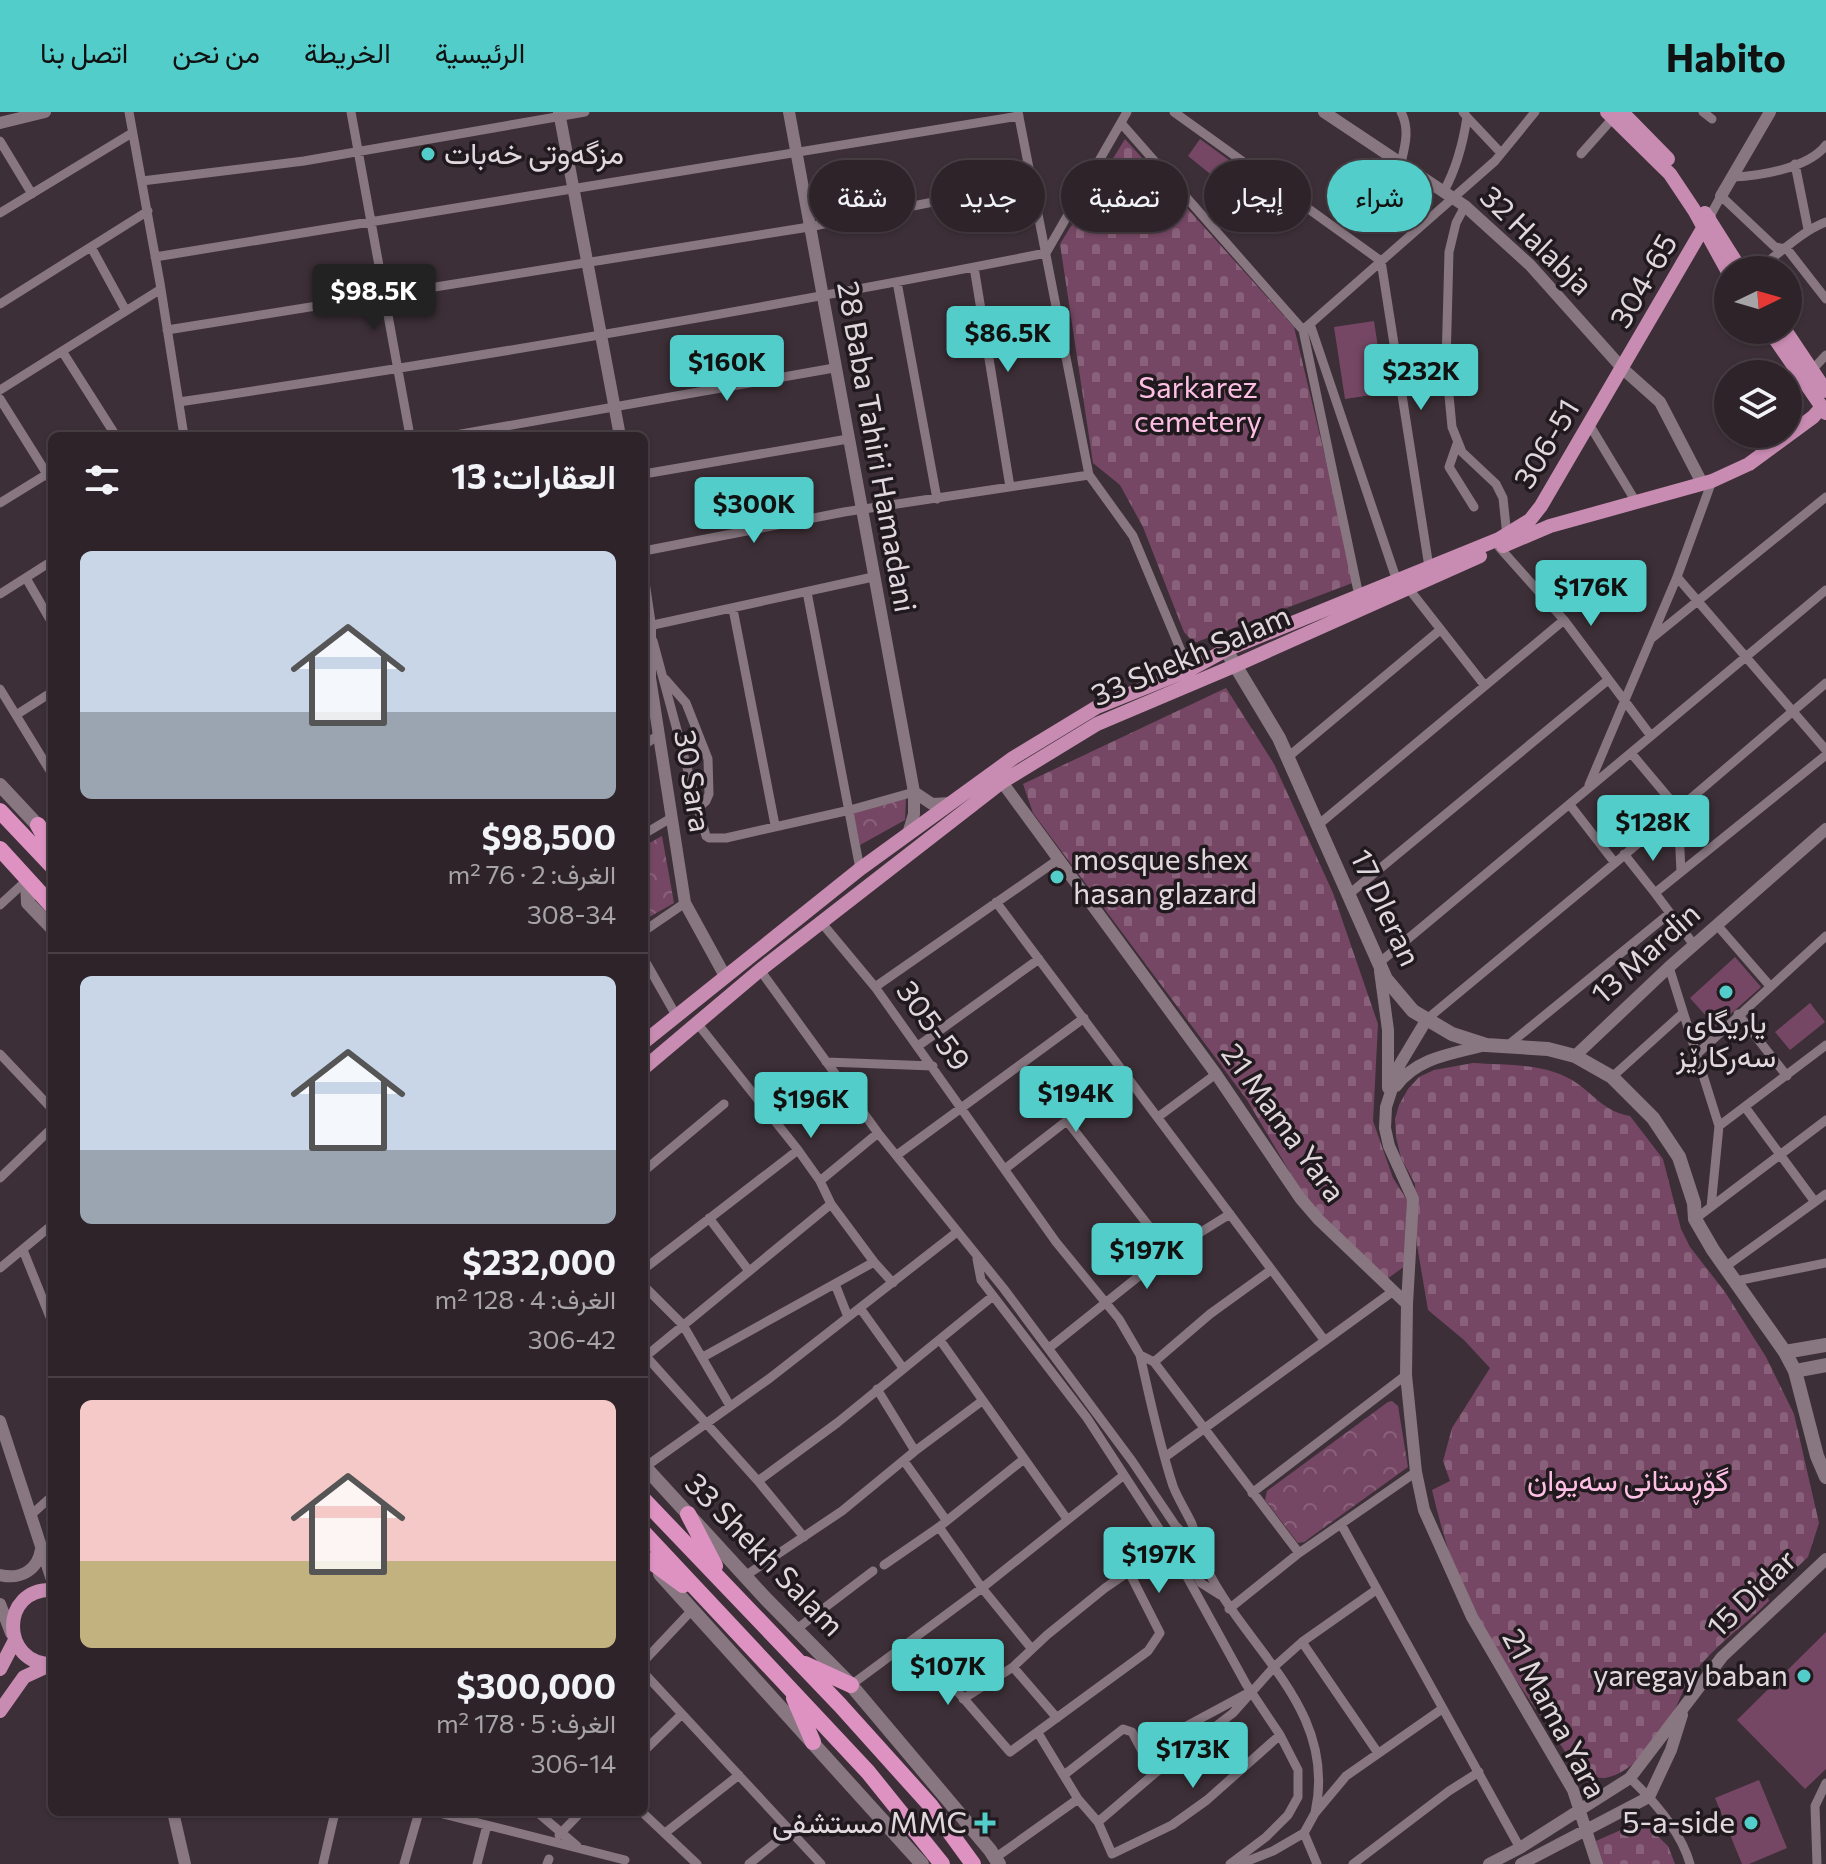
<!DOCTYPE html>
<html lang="ar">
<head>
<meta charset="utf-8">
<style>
	body { margin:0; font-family:Commissioner,Vazirmatn,sans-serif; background:#3a2f35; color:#f1f3f6; direction:rtl; height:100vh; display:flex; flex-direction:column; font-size:30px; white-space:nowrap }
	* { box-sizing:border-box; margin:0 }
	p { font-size:26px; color:#a7a4a8 }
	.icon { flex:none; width:44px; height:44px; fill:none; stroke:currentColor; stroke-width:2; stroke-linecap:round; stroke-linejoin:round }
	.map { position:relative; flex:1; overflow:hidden; direction:ltr }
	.sheet { position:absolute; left:48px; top:320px; width:600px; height:1384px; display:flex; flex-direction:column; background:#2e2329; border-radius:12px; box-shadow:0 2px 6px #0004,0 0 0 2px #494046; direction:rtl }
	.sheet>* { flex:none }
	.hud { position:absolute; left:672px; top:48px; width:760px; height:72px; direction:rtl; display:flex; gap:16px }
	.needle { width:52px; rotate:85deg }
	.buttons { position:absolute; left:1714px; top:144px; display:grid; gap:16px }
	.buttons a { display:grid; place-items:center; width:88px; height:88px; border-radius:50%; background:#2e2329; box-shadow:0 2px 6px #0004,0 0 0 2px #494046; font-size:40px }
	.price { position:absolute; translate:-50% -68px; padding:0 18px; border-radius:8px; background:#53cdc9; color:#111; font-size:26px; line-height:52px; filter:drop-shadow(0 2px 4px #0008) }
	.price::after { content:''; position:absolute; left:50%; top:48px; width:24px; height:18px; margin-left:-12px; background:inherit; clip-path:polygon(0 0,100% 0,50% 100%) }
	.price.selected { background:#222; color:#fff }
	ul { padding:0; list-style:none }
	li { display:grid; align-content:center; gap:16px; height:424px; padding:0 32px }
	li+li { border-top:2px solid #494046 }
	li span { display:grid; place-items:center; height:248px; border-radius:12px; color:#555 }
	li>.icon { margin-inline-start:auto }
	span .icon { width:144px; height:144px; fill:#fffc; stroke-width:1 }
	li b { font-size:34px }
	h2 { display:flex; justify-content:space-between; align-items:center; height:96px; padding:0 32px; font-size:34px }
	.chip { padding:0 28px; border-radius:36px; background:#2e2329; box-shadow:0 2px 6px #0004,0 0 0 2px #494046; font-size:28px; line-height:72px }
	.chip.selected { background:#53cdc9; color:#111 }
	header { display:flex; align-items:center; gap:48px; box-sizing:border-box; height:112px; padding:0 40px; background:#53cdc9; color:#111 }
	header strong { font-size:38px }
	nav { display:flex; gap:44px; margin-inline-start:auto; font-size:28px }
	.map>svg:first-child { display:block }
	.grass { fill:#764764 }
	.cemetery { fill:url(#cemetery-stones) }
	.park { fill:url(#park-crowns) }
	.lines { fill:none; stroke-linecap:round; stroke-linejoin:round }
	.minor { stroke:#887781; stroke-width:9 }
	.tertiary { stroke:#887781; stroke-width:12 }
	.secondary { stroke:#887781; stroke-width:14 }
	.primary { stroke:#c88bb2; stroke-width:14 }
	.trunk { stroke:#de92c2; stroke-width:16 }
	.poi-dot { fill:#53cdc9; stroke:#20191d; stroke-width:3 }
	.labels { text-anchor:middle; stroke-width:7; stroke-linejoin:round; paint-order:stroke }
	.poi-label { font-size:30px; fill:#e1d8dd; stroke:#20191d; text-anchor:end }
	.street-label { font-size:30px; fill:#e1d8dd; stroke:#20191d }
	.park-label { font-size:30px; fill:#febfe5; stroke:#20191d }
</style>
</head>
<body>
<header>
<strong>Habito</strong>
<nav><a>الرئيسية</a><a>الخريطة</a><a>من نحن</a><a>اتصل بنا</a></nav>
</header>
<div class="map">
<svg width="1826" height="1752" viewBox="0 0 1826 1752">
	<defs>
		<pattern id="cemetery-stones" width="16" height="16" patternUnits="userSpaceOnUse" patternTransform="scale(2)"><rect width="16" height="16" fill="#764764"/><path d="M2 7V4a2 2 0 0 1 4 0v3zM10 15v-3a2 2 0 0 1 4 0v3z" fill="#89617a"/></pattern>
		<pattern id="park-crowns" width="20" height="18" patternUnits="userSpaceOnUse" patternTransform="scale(2)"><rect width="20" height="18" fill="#764764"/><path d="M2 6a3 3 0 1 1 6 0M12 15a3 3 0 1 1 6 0" fill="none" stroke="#89617a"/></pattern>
	</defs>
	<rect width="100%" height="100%" fill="#3d2f37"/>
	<path class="grass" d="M 1200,27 L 1237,54 L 1224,73 L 1188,44 Z
		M 1374,209 L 1385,281 L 1345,287 L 1334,215 Z
		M 1735,845 L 1761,875 L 1716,915 L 1690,886 Z
		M 1810,891 L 1825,910 L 1790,938 L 1775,920 Z
		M 1826,1520 L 1826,1657 L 1805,1677 L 1737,1608 Z
		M 1759,1668 L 1787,1736 L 1749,1752 L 1742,1752 L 1715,1686 Z"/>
	<path class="cemetery" d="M 1125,27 L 1294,215 L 1355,470 L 1194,531 L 1184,520 L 1143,415 L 1120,373 L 1093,351 L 1060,132 Z
		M 1226,576 L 1274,652 L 1333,781 L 1378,912 L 1373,1009 L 1393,1066 L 1407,1088 L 1405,1154 L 1387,1167 L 1310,1094 L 1247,988 L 1033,701 L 1023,672 Z
		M 1473,951 C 1504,953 1544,951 1572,968 C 1593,981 1604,1000 1630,1004 L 1663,1047 L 1681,1117 L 1690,1135 L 1725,1180 L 1766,1245 L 1794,1302 L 1819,1411 L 1808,1445 L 1789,1463 L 1766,1478 L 1769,1489 C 1744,1514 1715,1533 1693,1562 C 1683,1575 1679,1591 1671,1605 C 1659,1628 1633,1661 1605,1666 C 1595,1667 1585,1661 1576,1656 C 1542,1604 1504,1555 1475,1501 C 1454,1462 1442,1420 1432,1378 L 1450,1369 L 1443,1349 L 1452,1316 L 1490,1256 L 1464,1228 L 1428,1198 L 1417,1133 L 1415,1072 L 1401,1046 L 1396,1025 L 1395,1007 L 1399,993 L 1408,977 L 1419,965 L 1434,958 Z
		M 1645,1712 L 1668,1734 L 1675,1752 L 1601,1752 L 1596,1729 L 1632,1713 Z"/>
	<path class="park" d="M 906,686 L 905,708 L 860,733 L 853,700 Z
		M 662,724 L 674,791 L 644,808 L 644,734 Z
		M 1392,1289 L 1398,1294 L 1408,1355 L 1304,1430 L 1298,1431 L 1265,1388 L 1267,1379 L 1388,1290 Z"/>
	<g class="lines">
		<path class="minor" d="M 129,0 L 160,171 L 184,324
			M 351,0 L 410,324
			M 1018,0 L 1089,363 L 1133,424 L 1189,558
			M 1174,0 L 1381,149 L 1429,455
			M 1703,0 L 1712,7
			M 1467,5 L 1501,41
			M 1121,11 L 1303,218 L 1359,484
			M 0,29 L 32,82
			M 1581,42 L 1613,6
			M 1401,51 C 1405,34 1410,17 1401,0
			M 1795,52 L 1808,117
			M 1733,65 C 1760,64 1809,56 1826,33
			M 142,69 L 304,49 L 585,0
			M 1444,79 C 1457,55 1463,32 1467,5 L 1463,0
			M 1465,94 L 1456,111 L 1449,140 L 1446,252 L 1452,315 L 1462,340 L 1496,372 L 1503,386 L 1507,424
			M 0,101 L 132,21
			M 1709,106 L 1721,84 L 1775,135 L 1787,137 L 1826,187
			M 91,135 L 126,199
			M 155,145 L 1019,4
			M 974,155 L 1010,375
			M 1756,158 C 1780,142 1800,120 1826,110
			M 897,170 L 937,387
			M 0,192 L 148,99
			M 1310,212 L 1397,469
			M 167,218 L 809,115 L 1032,70
			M 1303,218 L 1495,49 L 1535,0
			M 62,239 L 116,324
			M 1813,257 L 1826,243
			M 0,278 L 161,177
			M 0,287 L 52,370
			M 179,290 C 469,247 758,198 1046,141 L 1127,0
			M 1589,312 L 1636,390
			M 450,324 L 834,256
			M 1457,332 L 1449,355 L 1474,395
			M 644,362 L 848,327
			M 0,391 L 47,362
			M 1499,435 L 1564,508 L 1651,624
			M 644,439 L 844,400 L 1089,363
			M 1677,465 L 1826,638
			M 26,466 L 52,511
			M 1409,477 L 1485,574
			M 807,480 L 860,757
			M 0,482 L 52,449
			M 733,497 L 775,713
			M 644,515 L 873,465
			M 1652,526 L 1826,385
			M 653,529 L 698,696 L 706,724 L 709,726 L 726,726 L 850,698 L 914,680
			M 665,567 L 686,591 L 708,647 L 709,682 L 706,689 L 698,696
			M 0,577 L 52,662
			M 16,603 L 52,580
			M 644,633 L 657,624
			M 1631,641 L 1678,697 L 1681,760
			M 1288,645 L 1440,518
			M 1589,673 L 1677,465 L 1712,369
			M 1570,693 L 1615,751
			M 1318,713 L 1564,508
			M 644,722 L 671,706
			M 1624,742 L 1655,781
			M 1348,783 L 1608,568
			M 996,790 L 1325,1229
			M 0,793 L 27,768
			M 821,810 L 875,875 L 1056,1130 L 1119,1207 L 1140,1243 L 1154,1250 L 1299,1441
			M 1717,813 L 1770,874
			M 644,819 L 685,791
			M 1694,833 L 1655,781 L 1826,643
			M 644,847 L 677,905
			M 1379,851 L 1826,478
			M 1669,855 L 1719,1014 L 1711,1095
			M 760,858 L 878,1021 L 1004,1177 L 1132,1349 L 1175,1413 L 1197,1436
			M 875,875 L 1059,747
			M 1738,902 L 1787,964
			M 1427,907 L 1615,751 L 1826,571
			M 697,911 L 798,1038 L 820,1069 L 831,1092 L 874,1150 L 893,1171
			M 918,934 L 1039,847
			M 1507,934 L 1670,801
			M 0,942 L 52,997
			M 1696,943 L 1826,824
			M 826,950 L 933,954
			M 1612,965 L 1683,901
			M 1745,995 L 1815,1090
			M 1158,1005 L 1216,962
			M 1067,1009 L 1169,1140
			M 1719,1014 L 1826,933
			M 897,1043 L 1084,906
			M 1006,1056 L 1127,962
			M 644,1059 L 724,992
			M 0,1066 L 52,1016
			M 820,1069 L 878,1021
			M 709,1106 L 749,1159
			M 1695,1107 L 1826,1008
			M 23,1138 L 52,1210
			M 977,1147 L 981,1168 L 1087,1306 L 1169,1432 L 1190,1449 L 1201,1471 L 1220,1483
			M 1725,1155 L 1826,1082
			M 0,1156 L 52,1113
			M 644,1157 L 798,1038
			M 1736,1169 L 1826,1151
			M 835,1172 L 848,1205
			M 644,1174 L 683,1213 L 730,1294
			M 860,1196 L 903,1256
			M 940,1228 L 1067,1407
			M 1049,1236 L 1169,1140 L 1230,1102
			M 644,1242 L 758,1369 L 804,1425
			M 1140,1243 C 1150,1287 1159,1331 1173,1374 C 1178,1387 1186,1399 1192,1412 C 1195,1420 1195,1428 1198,1436 C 1232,1530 1340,1589 1315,1701
			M 646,1244 L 831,1092
			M 703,1245 L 874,1150
			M 1154,1250 L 1210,1202 L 1271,1158
			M 877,1277 L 915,1339
			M 1165,1345 L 1392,1180
			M 904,1349 L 946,1408
			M 645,1355 L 770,1266 L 957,1120
			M 758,1369 L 837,1311 L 993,1184
			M 1252,1381 L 1406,1263
			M 31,1403 L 52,1384
			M 1341,1412 L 1520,1736
			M 939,1415 L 982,1476 L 1031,1536
			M 884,1453 L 939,1415 L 1024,1347
			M 745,1464 L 842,1399 L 915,1339 L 982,1289
			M 1229,1497 L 1299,1441 L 1416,1360
			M 798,1516 L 873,1459
			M 913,1528 L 1010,1640 L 1148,1539 L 1160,1521 L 1129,1460
			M 1302,1530 L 1378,1641
			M 644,1549 L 693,1497
			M 1013,1555 L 1057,1606
			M 644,1561 L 821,1752
			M 851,1573 L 982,1476 L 1124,1363
			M 963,1587 L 1013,1555 L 1047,1523 L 1105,1476 L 1169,1432 L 1246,1572 L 1280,1623 L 1298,1658 L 1298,1685 L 1288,1703 L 1266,1725 L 1230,1752
			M 1038,1621 L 1078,1687 L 1098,1710 L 1112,1742
			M 1142,1638 L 1248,1581
			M 644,1639 L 682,1602
			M 1064,1663 L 1123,1617 L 1132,1620 L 1154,1662
			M 1630,1666 C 1654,1689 1681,1719 1690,1752
			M 435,1700 L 625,1748
			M 537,1700 L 577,1734
			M 642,1700 L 697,1752
			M 1098,1710 L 1154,1662 L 1233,1601 L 1275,1554 L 1302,1530 L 1376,1478
			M 665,1721 L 739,1663
			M 1304,1721 L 1315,1701 L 1346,1664 L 1442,1597
			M 1304,1721 L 1317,1752
			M 559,1723 L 581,1700
			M 1112,1742 L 1172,1713 L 1207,1688 L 1280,1623
			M 995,1746 L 1078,1687
			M 323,1752 L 335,1700
			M 404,1752 L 419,1700
			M 477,1752 L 487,1713
			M 547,1752 L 549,1747
			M 749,1752 L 791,1718
			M 1240,1752 L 1273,1739 L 1304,1721
			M 1353,1752 L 1449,1679 L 1479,1660
			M 1817,1752 L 1815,1694 L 1826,1671"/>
		<path class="tertiary" d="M 559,0 L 620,324
			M 789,0 L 914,680 L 914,702 L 908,722
			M 1324,0 L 1465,94 L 1530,153 L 1623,257 L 1660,290 L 1702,371
			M 0,11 L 45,0
			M 1721,84 L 1770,0
			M 644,473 L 650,514 L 650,566 L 685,791 L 725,864
			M 1002,670 L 1216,962 L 1300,1086 L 1319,1108 L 1407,1192 L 1406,1263 L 1416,1360 L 1424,1398 L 1472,1505 L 1573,1678 L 1597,1752
			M 914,680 L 932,692 L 951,691
			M 1380,859 L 1388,918 L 1388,976
			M 1575,944 L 1669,855 L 1826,717
			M 1396,974 C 1418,945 1452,942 1486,933
			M 1407,1192 L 1413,1087 L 1389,1034 L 1385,1016 L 1386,995 L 1400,952 L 1427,907
			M 0,1309 L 52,1468
			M 0,1463 C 21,1468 38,1458 41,1437
			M 0,1492 L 11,1521
			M 173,1700 L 185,1752
			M 1489,1752 L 1520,1736 L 1630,1666 L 1722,1545 L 1826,1447
			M 1521,1752 L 1649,1685 L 1671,1638 L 1682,1603"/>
		<path class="secondary" d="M 1226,538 L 1279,626 L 1386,867 L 1413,899 L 1452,922 L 1486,933 L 1548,937 L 1575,944 L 1612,965 L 1653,1006 L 1679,1045 L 1694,1091 L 1695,1107 L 1713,1138 L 1785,1240 L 1795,1259 L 1817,1344 L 1826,1365
			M 0,673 L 43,719
			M 27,768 L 28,791 L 52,816
			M 1785,1240 L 1826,1233
			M 1795,1259 L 1826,1253
			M 644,1354 L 766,1487 L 851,1573 L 990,1738 L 999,1752
			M 660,1462 L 922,1752"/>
		<path class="primary" d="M 1607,0 L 1670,62 L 1694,98 L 1728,160
			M 1622,0 L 1668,47
			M 1705,101 L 1741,158
			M 1769,218 L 1826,301
			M 1785,218 L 1826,279
			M 1503,434 L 1550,414 L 1712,369 L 1749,352 L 1813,305 L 1822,295
			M 644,930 L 860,757 L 1013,646 L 1097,595 L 1189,558 L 1226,538 L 1499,427 L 1530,408 L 1541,394 L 1709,106
			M 644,956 L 760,858 L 1002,670 L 1097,612 L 1234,554 L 1480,444
			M 52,1478 C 0,1476 0,1552 52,1552
			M 0,1557 L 14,1530
			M 0,1599 L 24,1565 L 50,1553"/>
		<path class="trunk" d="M 0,699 L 52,754
			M 38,713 L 52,738
			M 0,737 L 52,794
			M 644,1388 L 840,1593 L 930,1693 L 973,1752
			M 688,1402 L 715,1454
			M 644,1421 L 868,1660 L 942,1752
			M 649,1448 L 683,1473
			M 805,1552 L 851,1573
			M 794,1586 L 813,1630"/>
	</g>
	<g class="poi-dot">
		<circle cx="428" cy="42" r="8"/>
		<circle cx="1057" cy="765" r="8"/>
		<circle cx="1726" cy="880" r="8"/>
		<circle cx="1804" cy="1564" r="8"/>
		<path d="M981 1699h8v8h8v8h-8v8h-8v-8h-8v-8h8z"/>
		<circle cx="1751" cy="1711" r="8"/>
	</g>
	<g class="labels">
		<g class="poi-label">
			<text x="444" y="52" text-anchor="start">مزگەوتی خەبات</text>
			<text x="1073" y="758" text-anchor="start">mosque shex<tspan x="1073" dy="34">hasan glazard</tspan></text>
			<text x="1726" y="921" text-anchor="middle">یاریگای<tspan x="1726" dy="34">سەرکارێز</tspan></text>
			<text x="1788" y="1574">yaregay baban</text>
			<text x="967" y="1721">مستشفى MMC</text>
			<text x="1735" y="1721">5-a-side</text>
		</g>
		<g class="street-label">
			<text transform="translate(1536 129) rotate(44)" y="10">32 Halabja</text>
			<text transform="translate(1644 169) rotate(-60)" y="10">304-65</text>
			<text transform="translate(1547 332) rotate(-59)" y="10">306-51</text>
			<text transform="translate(876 335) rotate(80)" y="10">28 Baba Tahiri Hamadani</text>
			<text transform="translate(1191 544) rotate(-23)" y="10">33 Shekh Salam</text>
			<text transform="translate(692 669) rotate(81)" y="10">30 Sara</text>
			<text transform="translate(1385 796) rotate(65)" y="10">17 Dleran</text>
			<text transform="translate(1646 842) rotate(-42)" y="10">13 Mardin</text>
			<text transform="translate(933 914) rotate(54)" y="10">305-59</text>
			<text transform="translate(1283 1011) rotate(54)" y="10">21 Mama Yara</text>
			<text transform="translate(764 1443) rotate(46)" y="10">33 Shekh Salam</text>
			<text transform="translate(1752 1482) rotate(-44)" y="10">15 Didar</text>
			<text transform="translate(1554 1602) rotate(62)" y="10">21 Mama Yara</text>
		</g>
		<g class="park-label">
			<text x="1198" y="286">Sarkarez<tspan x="1198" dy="34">cemetery</tspan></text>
			<text x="1628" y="1379">گۆڕستانی سەیوان</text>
		</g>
	</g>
</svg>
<div class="buttons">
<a><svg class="needle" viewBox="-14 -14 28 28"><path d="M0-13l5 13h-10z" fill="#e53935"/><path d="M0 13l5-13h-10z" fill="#a7a4a8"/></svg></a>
<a><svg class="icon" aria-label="layers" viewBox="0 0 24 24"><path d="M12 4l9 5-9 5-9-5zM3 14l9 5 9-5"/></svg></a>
</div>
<b class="price selected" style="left:374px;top:220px">$98.5K</b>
<b class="price" style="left:1008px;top:262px">$86.5K</b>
<b class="price" style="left:727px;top:291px">$160K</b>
<b class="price" style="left:1421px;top:300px">$232K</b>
<b class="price" style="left:754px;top:433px">$300K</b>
<b class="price" style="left:1591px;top:516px">$176K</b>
<b class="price" style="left:1653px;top:751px">$128K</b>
<b class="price" style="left:1076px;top:1022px">$194K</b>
<b class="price" style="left:811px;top:1028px">$196K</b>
<b class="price" style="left:1147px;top:1179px">$197K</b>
<b class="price" style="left:1159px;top:1483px">$197K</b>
<b class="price" style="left:948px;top:1595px">$107K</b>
<b class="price" style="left:1193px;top:1678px">$173K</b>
<div class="hud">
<a class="chip selected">شراء</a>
<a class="chip">إيجار</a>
<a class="chip">تصفية</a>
<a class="chip">جديد</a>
<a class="chip">شقة</a>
</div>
<section class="sheet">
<h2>العقارات: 13<svg class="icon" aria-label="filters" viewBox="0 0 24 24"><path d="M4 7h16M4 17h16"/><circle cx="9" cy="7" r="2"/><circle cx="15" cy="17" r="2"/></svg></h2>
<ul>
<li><span style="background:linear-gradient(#c9d6e8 65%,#9aa5b1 0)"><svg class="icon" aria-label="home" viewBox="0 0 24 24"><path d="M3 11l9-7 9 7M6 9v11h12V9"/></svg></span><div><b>$98,500</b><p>الغرف: 2 · 76 m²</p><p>308-34</p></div></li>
<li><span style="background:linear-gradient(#c9d6e8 70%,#9aa5b1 0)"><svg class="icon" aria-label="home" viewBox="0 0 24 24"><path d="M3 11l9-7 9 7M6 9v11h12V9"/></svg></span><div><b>$232,000</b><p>الغرف: 4 · 128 m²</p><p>306-42</p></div></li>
<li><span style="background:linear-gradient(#f6c9c9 65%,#c2b280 0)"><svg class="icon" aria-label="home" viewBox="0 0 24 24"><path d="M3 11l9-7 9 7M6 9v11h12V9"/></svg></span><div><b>$300,000</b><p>الغرف: 5 · 178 m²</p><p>306-14</p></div></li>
</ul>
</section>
</div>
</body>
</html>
